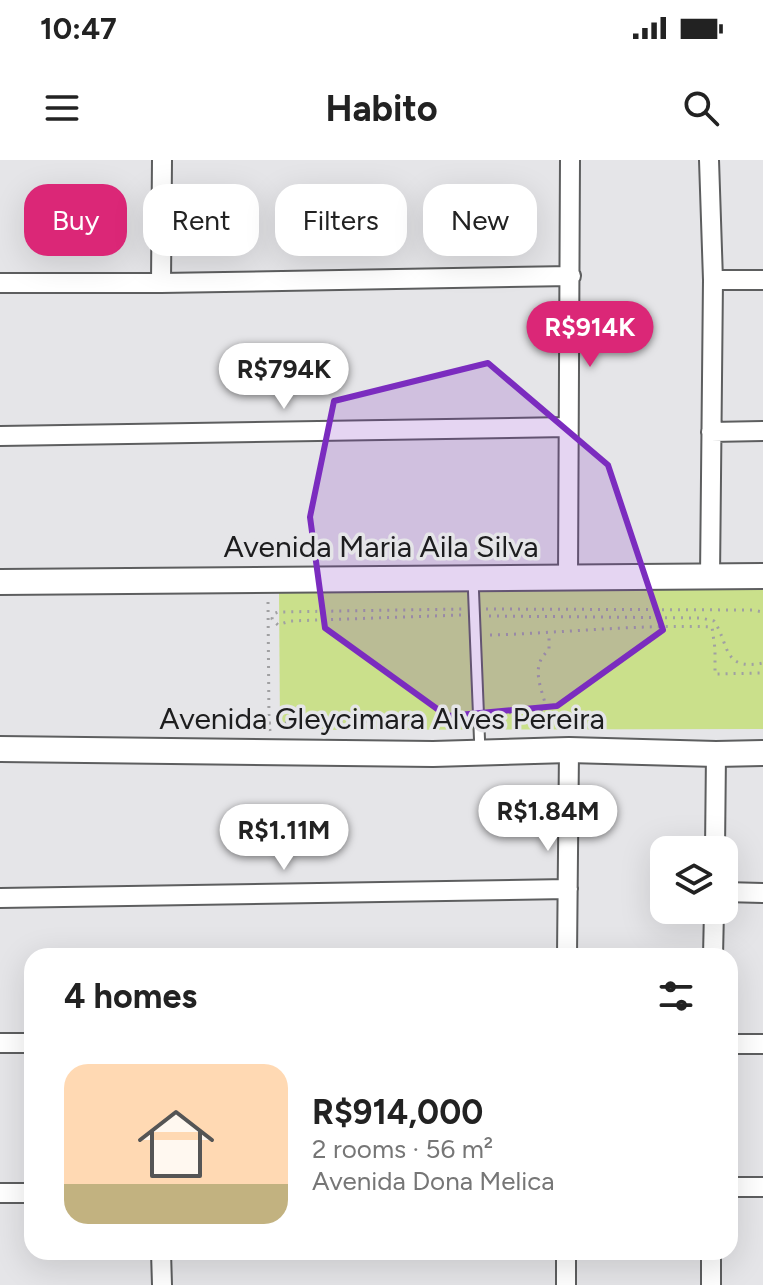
<!DOCTYPE html>
<html lang="en">
<head>
<meta charset="utf-8">
<style>
	body { margin:0; font-family:Figtree,sans-serif; background:#f6f6f6; color:#222; height:100vh; display:flex; flex-direction:column; font-size:30px; white-space:nowrap }
	* { box-sizing:border-box; margin:0 }
	p { font-size:26px; color:#767676 }
	.icon { flex:none; width:44px; height:44px; fill:none; stroke:currentColor; stroke-width:2; stroke-linecap:round; stroke-linejoin:round }
	.map { position:relative; flex:1; overflow:hidden }
	.panel { position:absolute; left:24px; top:788px; width:714px; height:312px; display:flex; flex-direction:column; background:#fff; border-radius:24px; box-shadow:0 8px 32px #0002 }
	.panel>* { flex:none }
	.top-card { position:absolute; left:24px; top:24px; width:716px; height:72px; display:flex; gap:16px }
	.controls { position:absolute; left:650px; top:676px; display:grid; gap:16px }
	.controls a { display:grid; place-items:center; width:88px; height:88px; border-radius:16px; background:#fff; box-shadow:0 8px 32px #0002; font-size:40px }
	.price { position:absolute; translate:-50% -68px; padding:0 18px; border-radius:28px; background:#fff; color:#222; font-size:26px; line-height:52px; filter:drop-shadow(0 2px 4px #0008) }
	.price::after { content:''; position:absolute; left:50%; top:48px; width:24px; height:18px; margin-left:-12px; background:inherit; clip-path:polygon(0 0,100% 0,50% 100%) }
	.price.on { background:#db2777; color:#fff }
	ul { padding:0; list-style:none }
	li { display:flex; align-items:center; gap:24px; height:200px; padding:0 40px }
	li span { display:grid; place-items:center; flex:none; width:224px; height:160px; border-radius:24px; color:#555 }
	li>.icon { margin-inline-start:auto }
	span .icon { width:96px; height:96px; fill:#fffc; stroke-width:1 }
	li b { font-size:34px }
	h2 { display:flex; justify-content:space-between; align-items:center; height:96px; padding:0 40px; font-size:34px }
	.chip { padding:0 28px; border-radius:24px; background:#fff; box-shadow:0 8px 32px #0002; font-size:28px; line-height:72px }
	.chip.on { background:#db2777; color:#fff }
	.status { display:flex; justify-content:space-between; align-items:center; height:56px; padding:0 40px; background:#fff; direction:ltr }
	.status svg { height:22px; fill:currentColor }
	header { display:flex; justify-content:space-between; align-items:center; height:104px; padding:0 40px; background:#fff; font-size:36px; font-weight:700 }
	.map>svg:first-child { display:block }
	.green { fill:#cae08b }
	.lines { fill:none; stroke-linecap:round; stroke-linejoin:round }
	.lane-casing { stroke:#5d5e5f; stroke-width:13 }
	.street-casing { stroke:#5d5e5f; stroke-width:22 }
	.secondary-casing { stroke:#5d5e5f; stroke-width:28 }
	.path { stroke:#a0a0a2; stroke-width:3; stroke-dasharray:2 6; stroke-linecap:butt }
	.lane { stroke:#fff; stroke-width:9 }
	.street { stroke:#fff; stroke-width:18 }
	.secondary { stroke:#fff; stroke-width:24 }
	.marked { fill:#7b2cbf; fill-opacity:0.2; stroke:#7b2cbf; stroke-width:6; stroke-linejoin:round }
	.labels { text-anchor:middle; stroke-width:7; stroke-linejoin:round; paint-order:stroke }
	.street-label { font-size:30px; fill:#1d1d1e; stroke:#e5e5e8 }
</style>
</head>
<body>
<div class="status"><b>10:47</b><svg viewBox="0 0 49 12"><path d="M0 12V9h3v3zM5 12V6h3v6zM10 12V3h3v9zM15 12V0h3v12zM26 1h20v11H26zM47 4h2v5h-2z"/></svg></div>
<header><svg class="icon" aria-label="menu" viewBox="0 0 24 24"><path d="M4 6h16M4 12h16M4 18h16"/></svg>Habito<svg class="icon" aria-label="search" viewBox="0 0 24 24"><circle cx="10" cy="10" r="6"/><path d="M15 15l6 6"/></svg></header>
<div class="map">
<svg width="763" height="1125" viewBox="0 0 763 1125">
	<rect width="100%" height="100%" fill="#e5e5e8"/>
	<path class="green" d="M 763,428 L 763,569 L 280,570 L 279,431 Z"/>
	<g class="lines">
		<g class="lane-casing">
			<path id="lane" d="M 473,419 L 480,592"/>
		</g>
		<g class="street-casing">
			<path id="street" d="M 709,0 L 713,120 L 710,417
				M 713,120 L 763,120
				M 0,123 L 161,123 L 571,116
				M 161,123 L 162,0
				M 711,272 L 763,271
				M 0,276 L 568,267
				M 568,418 L 570,0
				M 715,690 L 716,594
				M 724,732 L 763,733
				M 0,738 L 568,729
				M 567,796 L 569,590
				M 713,796 L 714,750
				M 0,883 L 32,883
				M 730,884 L 763,884
				M 730,1027 L 763,1027
				M 0,1033 L 32,1033
				M 161,1092 L 162,1125
				M 711,1092 L 711,1125
				M 566,1125 L 566,1092"/>
		</g>
		<g class="secondary-casing">
			<path id="secondary" d="M 0,422 L 763,416
				M 0,589 L 433,594 L 569,590 L 716,594 L 763,593"/>
		</g>
		<path class="path" d="M 268,442 L 269,563
			M 486,449 L 752,450 L 763,452
			M 461,455 L 290,461 L 278,465 L 272,459 L 273,454 L 278,452 L 462,449
			M 489,456 L 701,458 L 714,461 C 730,485 722,511 763,503
			M 490,475 C 564,473 638,464 712,467 L 715,489 L 715,514 L 763,513
			M 493,554 L 547,550 C 542,529 529,506 549,490 L 549,474
			M 270,571 L 269,563 L 429,560"/>
		<use href="#lane" class="lane"/>
		<use href="#street" class="street"/>
		<use href="#secondary" class="secondary"/>
	</g>
	<path class="marked" d="M 488,203 L 608,305 L 663,470 L 557,546 L 447,556 L 325,468 L 310,357 L 334,241 Z"/>
	<g class="labels">
		<g class="street-label">
			<text x="381" y="397">Avenida Maria Aila Silva</text>
			<text x="382" y="569">Avenida Gleycimara Alves Pereira</text>
		</g>
	</g>
</svg>
<div class="controls">
<a><svg class="icon" aria-label="layers" viewBox="0 0 24 24"><path d="M12 4l9 5-9 5-9-5zM3 14l9 5 9-5"/></svg></a>
</div>
<b class="price on" style="left:590px;top:209px">R$914K</b>
<b class="price" style="left:284px;top:251px">R$794K</b>
<b class="price" style="left:548px;top:693px">R$1.84M</b>
<b class="price" style="left:284px;top:712px">R$1.11M</b>
<div class="top-card">
<a class="chip on">Buy</a>
<a class="chip">Rent</a>
<a class="chip">Filters</a>
<a class="chip">New</a>
</div>
<section class="panel">
<h2>4 homes<svg class="icon" aria-label="filters" viewBox="0 0 24 24"><path d="M4 7h16M4 17h16"/><circle cx="9" cy="7" r="2"/><circle cx="15" cy="17" r="2"/></svg></h2>
<ul>
<li><span style="background:linear-gradient(#ffd9b3 75%,#c2b280 0)"><svg class="icon" aria-label="home" viewBox="0 0 24 24"><path d="M3 11l9-7 9 7M6 9v11h12V9"/></svg></span><div><b>R$914,000</b><p>2 rooms · 56 m²</p><p>Avenida Dona Melica</p></div></li>
</ul>
</section>
</div>
</body>
</html>
